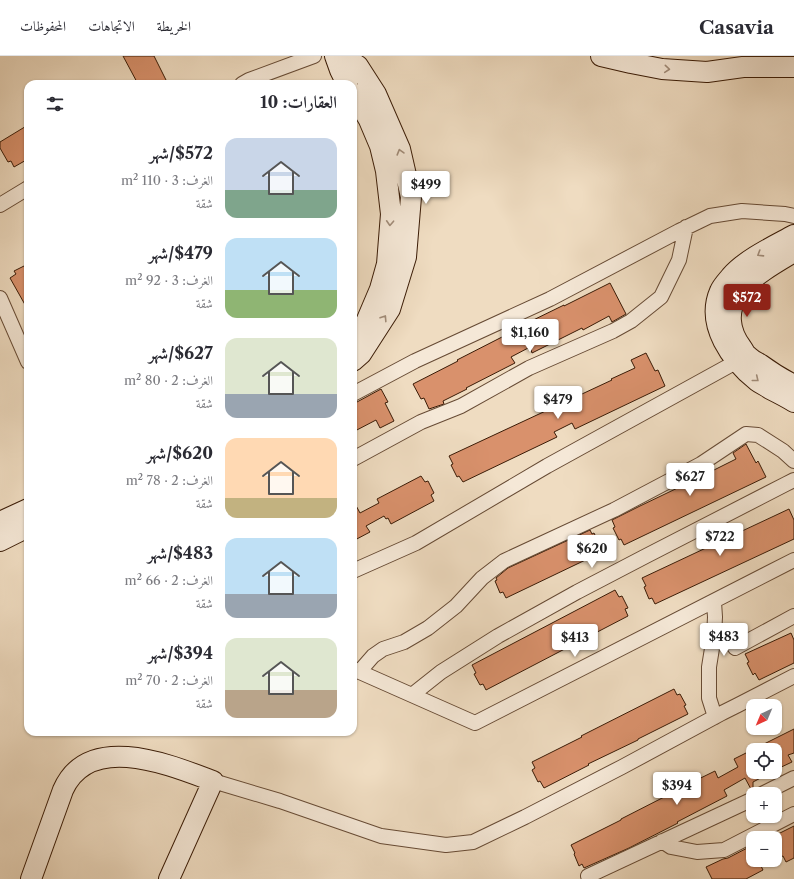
<!DOCTYPE html>
<html lang="ar">
<head>
<meta charset="utf-8">
<style>
	body { margin:0; font-family:"Libre Caslon Text",Amiri,serif; background:#f7f7f7; color:#2b2b33; direction:rtl; height:100vh; display:flex; flex-direction:column; font-size:15px; white-space:nowrap }
	* { box-sizing:border-box; margin:0 }
	p { font-size:13px; color:#7c7c81 }
	.icon { flex:none; width:22px; height:22px; fill:none; stroke:currentColor; stroke-width:2; stroke-linecap:round; stroke-linejoin:round }
	.map { position:relative; flex:1; overflow:hidden; direction:ltr }
	.details { position:absolute; left:24px; top:24px; width:333px; height:656px; display:flex; flex-direction:column; background:#fff; border-radius:12px; box-shadow:0 1px 3px #0004; direction:rtl }
	.details>* { flex:none }
	.needle { width:26px; rotate:224deg }
	.fabs { position:absolute; left:746px; top:643px; display:grid; gap:8px }
	.fabs a { display:grid; place-items:center; width:36px; height:36px; border-radius:8px; background:#fff; box-shadow:0 1px 3px #0004; font-size:20px }
	.price { position:absolute; translate:-50% -34px; padding:0 9px; border-radius:4px; background:#fff; color:#222; font-size:13px; line-height:26px; filter:drop-shadow(0 1px 2px #0008) }
	.price::after { content:''; position:absolute; left:50%; top:24px; width:12px; height:9px; margin-left:-6px; background:inherit; clip-path:polygon(0 0,100% 0,50% 100%) }
	.price.active { background:#8f2418; color:#fff }
	ul { padding:0; list-style:none }
	li { display:flex; align-items:center; gap:12px; height:100px; padding:0 20px }
	li span { display:grid; place-items:center; flex:none; width:112px; height:80px; border-radius:12px; color:#555 }
	li>.icon { margin-inline-start:auto }
	span .icon { width:48px; height:48px; fill:#fffc; stroke-width:1 }
	li b { font-size:17px }
	h2 { display:flex; justify-content:space-between; align-items:center; height:48px; padding:0 20px; font-size:17px }
	header { display:flex; align-items:center; gap:24px; box-sizing:border-box; height:56px; padding:0 20px; background:#fff; border-bottom:1px solid #e1e1e2 }
	header strong { font-size:19px }
	nav { display:flex; gap:22px; margin-inline-start:auto; font-size:14px }
	.map>svg:first-child { display:block }
	.building { fill:#d9916c; stroke:#3a1b06 }
	.lines { fill:none; stroke-linecap:round; stroke-linejoin:round }
	.street-casing { stroke:#674b35; stroke-width:16 }
	.secondary-casing { stroke:#3a1b06; stroke-width:22 }
	.street { stroke:#f5e8d7; stroke-width:14 }
	.secondary { stroke:#f5e8d7; stroke-width:20 }
	.oneway { stroke:#a18c79 }
</style>
</head>
<body>
<header>
<strong>Casavia</strong>
<nav><a>الخريطة</a><a>الاتجاهات</a><a>المحفوظات</a></nav>
</header>
<div class="map">
<svg width="794" height="823" viewBox="0 0 794 823">
	<rect width="100%" height="100%" fill="#efdcc1"/>
	<filter id="stains"><feTurbulence type="fractalNoise" baseFrequency=".005" numOctaves="4"/><feColorMatrix values="0 0 0 0 .2 0 0 0 0 .09 0 0 0 0 .02 0 0 0 .5 -.17"/></filter>
	<radialGradient id="worn" r=".72"><stop offset=".6" stop-color="#630" stop-opacity="0"/><stop offset="1" stop-color="#630" stop-opacity=".3"/></radialGradient>
	<path class="building" d="M 123,0 L 154,0 L 168,28 L 138,28 Z
		M 28,69 L 28,103 L 14,111 L 11,105 L 8,106 L 0,92 L 0,86 Z
		M 28,208 L 28,254 L 10,222 L 16,218 L 14,215 Z
		M 610,227 L 626,258 L 612,266 L 609,260 L 583,274 L 582,272 L 532,297 L 530,291 L 511,301 L 515,307 L 466,332 L 467,333 L 443,345 L 444,348 L 429,353 L 424,342 L 421,343 L 413,328 L 458,305 L 457,304 L 502,281 L 506,288 L 523,279 L 519,271 L 564,249 L 564,250 Z
		M 646,297 L 655,315 L 658,314 L 665,330 L 575,373 L 572,367 L 554,376 L 557,381 L 463,426 L 459,420 L 457,421 L 451,409 L 453,408 L 449,400 L 612,324 L 611,323 L 635,312 L 631,304 Z
		M 381,333 L 388,346 L 385,347 L 394,365 L 380,372 L 376,364 L 353,376 L 353,346 L 357,346 Z
		M 746,388 L 756,407 L 758,405 L 766,421 L 624,489 L 621,483 L 619,484 L 613,472 L 615,471 L 612,464 L 640,450 L 713,415 L 712,415 L 736,403 L 733,397 Z
		M 421,420 L 425,426 L 428,425 L 434,437 L 431,439 L 434,445 L 391,468 L 388,462 L 386,463 L 384,460 L 366,470 L 370,476 L 353,485 L 353,444 L 360,457 L 379,447 L 377,443 Z
		M 789,453 L 794,464 L 794,483 L 655,548 L 652,542 L 649,543 L 644,531 L 646,530 L 642,522 Z
		M 590,474 L 592,478 L 594,477 L 600,489 L 597,490 L 600,497 L 506,542 L 503,536 L 500,537 L 495,525 L 497,524 L 496,522 L 508,512 Z
		M 615,534 L 619,541 L 622,540 L 628,552 L 625,553 L 628,560 L 486,634 L 483,628 L 480,629 L 474,618 L 476,617 L 472,609 Z
		M 791,577 L 794,584 L 794,607 L 759,624 L 755,617 L 753,619 L 747,607 L 749,606 L 745,598 Z
		M 674,633 L 677,639 L 680,638 L 686,649 L 684,650 L 688,658 L 638,683 L 638,684 L 588,708 L 589,709 L 544,732 L 540,725 L 538,726 L 532,714 L 535,712 L 532,706 L 582,681 L 581,680 Z
		M 794,673 L 794,697 L 788,699 L 792,706 L 775,714 L 775,694 L 753,694 L 753,716 L 772,716 L 753,726 L 753,735 L 752,735 L 745,722 L 724,734 L 727,740 L 677,766 L 678,767 L 629,792 L 584,812 L 582,808 L 579,810 L 574,798 L 575,797 L 571,789 L 621,764 L 621,763 L 670,738 L 670,737 L 715,715 L 718,722 L 738,711 L 734,703 Z
		M 794,770 L 794,802 L 786,806 L 783,800 L 780,801 L 775,791 L 775,782 L 773,782 L 772,781 Z
		M 753,789 L 753,804 L 758,804 L 763,814 L 746,823 L 712,823 L 706,811 L 723,803 L 728,802 Z"/>
	<g class="lines">
		<g class="street-casing">
			<path id="street" d="M 242,28 L 249,24 L 314,0
				M 0,149 L 28,132
				M 0,242 L 28,306
				M 353,338 L 415,305 L 550,243 L 679,175 L 710,160 L 742,155 L 785,158 L 794,160
				M 353,403 L 421,366 L 461,350 L 529,312 L 613,275 L 631,265 L 661,241 L 679,204 L 686,171
				M 353,515 L 416,487 L 547,410 L 745,301
				M 714,546 L 715,561 L 714,580 L 709,611 L 709,642 L 715,661
				M 735,592 L 794,560
				M 353,613 L 475,667 L 794,504
				M 359,616 L 373,600 L 383,593 L 404,586 L 428,572 L 456,550 L 482,522 L 504,505 L 614,454 L 701,408 L 746,378 L 758,379 L 783,395 L 794,405
				M 412,639 L 441,616 L 498,580 L 577,536 L 646,500 L 786,428 L 794,424
				M 213,725 L 280,745 L 381,780 L 446,789 L 473,786 L 525,761 L 622,711 L 722,657 L 738,649 L 794,620
				M 762,738 L 794,722
				M 662,785 L 671,791 L 697,796 L 724,794 L 794,758
				M 588,820 L 753,743"/>
		</g>
		<g class="secondary-casing">
			<path id="secondary" d="M 335,0 L 340,14 L 347,28
				M 344,0 L 358,10 L 376,38 L 400,93 L 411,141 L 406,201 L 390,253 L 361,298 L 353,305
				M 601,0 L 631,7 L 662,13 L 707,16 L 743,11 L 794,11
				M 353,37 L 369,64 L 380,90 L 386,115 L 391,158 L 387,208 L 380,233 L 366,266 L 353,281
				M 794,179 C 774,190 746,203 731,220 C 727,225 722,230 720,235 C 705,269 732,305 757,325 C 761,328 766,330 770,333 C 778,337 786,341 794,346
				M 794,196 C 777,206 751,221 740,236 C 726,254 729,275 742,292 C 744,295 745,298 748,300 C 751,303 756,306 760,308 C 771,316 782,323 794,329
				M 0,466 L 28,453
				M 0,485 L 28,471
				M 31,823 L 63,734 C 89,675 170,709 213,725 L 169,823"/>
		</g>
		<use href="#street" class="street"/>
		<use href="#secondary" class="secondary"/>
	</g>
	<defs><path id="oneway-chevron" d="M-2-3.5L2.5 0L-2 3.5" fill="none" stroke-width="1.6" stroke-linecap="round" stroke-linejoin="round"/></defs>
	<g class="oneway">
		<use href="#oneway-chevron" transform="translate(667 13) rotate(5)"/>
		<use href="#oneway-chevron" transform="translate(400 96) rotate(-106)"/>
		<use href="#oneway-chevron" transform="translate(390 167) rotate(93)"/>
		<use href="#oneway-chevron" transform="translate(760 198) rotate(148)"/>
		<use href="#oneway-chevron" transform="translate(384 262) rotate(-57)"/>
		<use href="#oneway-chevron" transform="translate(756 323) rotate(39)"/>
	</g>
	<rect width="100%" height="100%" filter="url(#stains)"/>
	<rect width="100%" height="100%" fill="url(#worn)"/>
</svg>
<div class="fabs">
<a><svg class="needle" viewBox="-14 -14 28 28"><path d="M0-13l5 13h-10z" fill="#e53935"/><path d="M0 13l5-13h-10z" fill="#7c7c81"/></svg></a>
<a><svg class="icon" aria-label="locate" viewBox="0 0 24 24"><circle cx="12" cy="12" r="6"/><path d="M12 2v4M12 18v4M2 12h4M18 12h4"/></svg></a>
<a>+</a>
<a>−</a>
</div>
<b class="price" style="left:426px;top:149px">$499</b>
<b class="price active" style="left:747px;top:262px">$572</b>
<b class="price" style="left:530px;top:297px">$1,160</b>
<b class="price" style="left:558px;top:364px">$479</b>
<b class="price" style="left:690px;top:441px">$627</b>
<b class="price" style="left:720px;top:501px">$722</b>
<b class="price" style="left:592px;top:513px">$620</b>
<b class="price" style="left:724px;top:601px">$483</b>
<b class="price" style="left:575px;top:602px">$413</b>
<b class="price" style="left:677px;top:750px">$394</b>
<section class="details">
<h2>العقارات: 10<svg class="icon" aria-label="filters" viewBox="0 0 24 24"><path d="M4 7h16M4 17h16"/><circle cx="9" cy="7" r="2"/><circle cx="15" cy="17" r="2"/></svg></h2>
<ul>
<li><span style="background:linear-gradient(#c9d6e8 65%,#7fa58c 0)"><svg class="icon" aria-label="home" viewBox="0 0 24 24"><path d="M3 11l9-7 9 7M6 9v11h12V9"/></svg></span><div><b>$572/شهر</b><p>الغرف: 3 · 110 m²</p><p>شقة</p></div></li>
<li><span style="background:linear-gradient(#bfe0f5 65%,#8fb573 0)"><svg class="icon" aria-label="home" viewBox="0 0 24 24"><path d="M3 11l9-7 9 7M6 9v11h12V9"/></svg></span><div><b>$479/شهر</b><p>الغرف: 3 · 92 m²</p><p>شقة</p></div></li>
<li><span style="background:linear-gradient(#dfe7d0 70%,#9aa5b1 0)"><svg class="icon" aria-label="home" viewBox="0 0 24 24"><path d="M3 11l9-7 9 7M6 9v11h12V9"/></svg></span><div><b>$627/شهر</b><p>الغرف: 2 · 80 m²</p><p>شقة</p></div></li>
<li><span style="background:linear-gradient(#ffd9b3 75%,#c2b280 0)"><svg class="icon" aria-label="home" viewBox="0 0 24 24"><path d="M3 11l9-7 9 7M6 9v11h12V9"/></svg></span><div><b>$620/شهر</b><p>الغرف: 2 · 78 m²</p><p>شقة</p></div></li>
<li><span style="background:linear-gradient(#bfe0f5 70%,#9aa5b1 0)"><svg class="icon" aria-label="home" viewBox="0 0 24 24"><path d="M3 11l9-7 9 7M6 9v11h12V9"/></svg></span><div><b>$483/شهر</b><p>الغرف: 2 · 66 m²</p><p>شقة</p></div></li>
<li><span style="background:linear-gradient(#dfe7d0 65%,#b9a48a 0)"><svg class="icon" aria-label="home" viewBox="0 0 24 24"><path d="M3 11l9-7 9 7M6 9v11h12V9"/></svg></span><div><b>$394/شهر</b><p>الغرف: 2 · 70 m²</p><p>شقة</p></div></li>
</ul>
</section>
</div>
</body>
</html>
